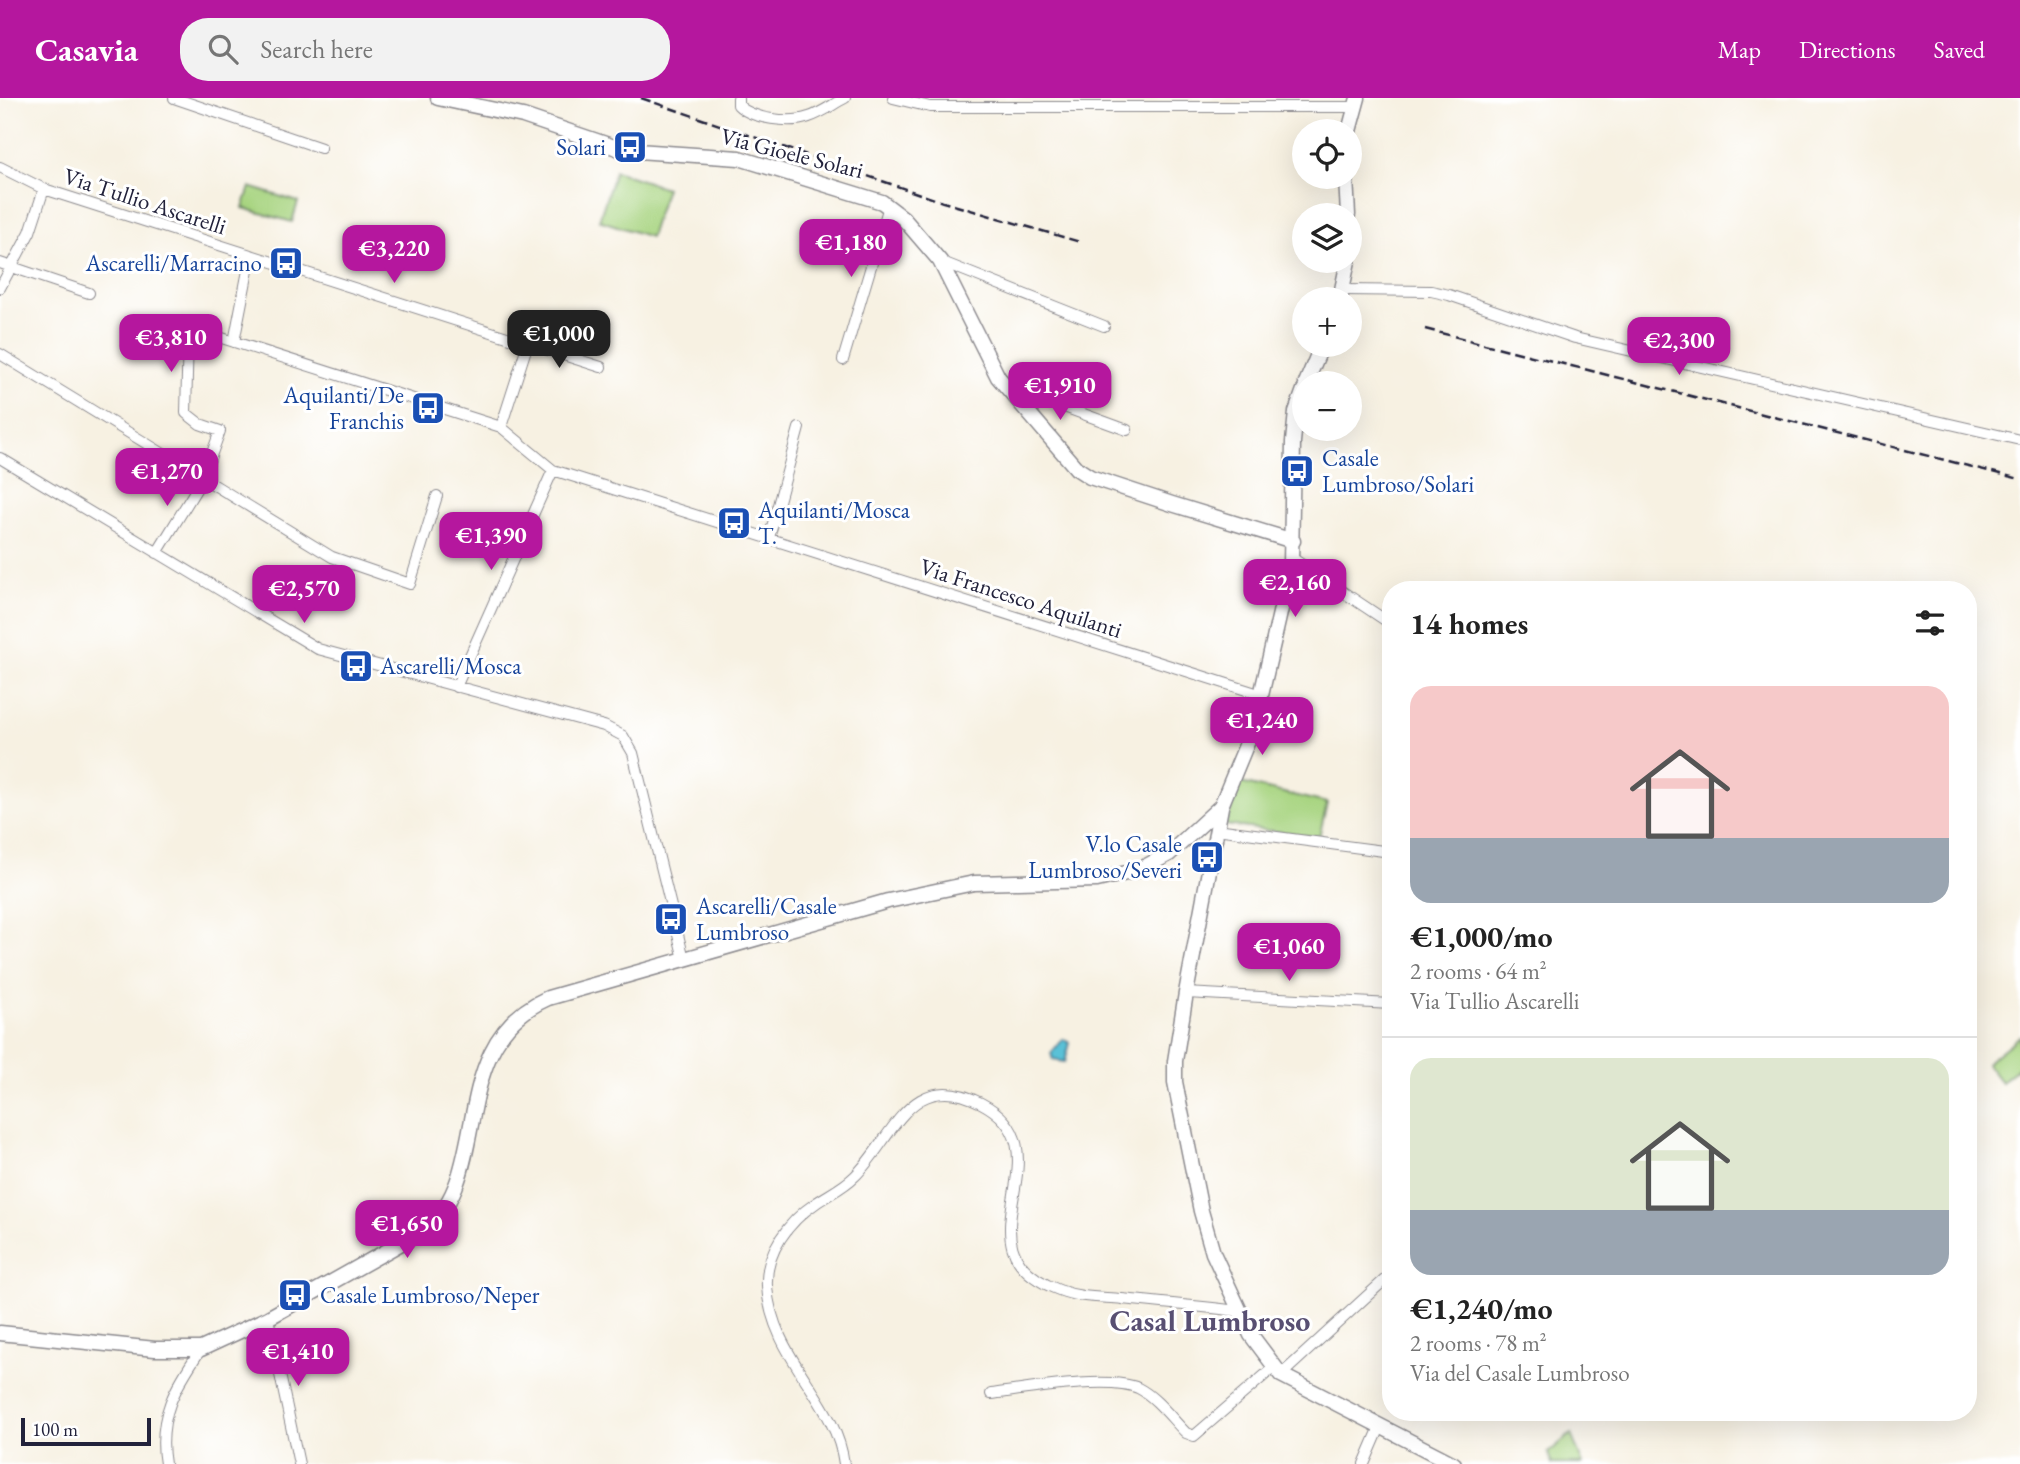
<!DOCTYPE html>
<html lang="en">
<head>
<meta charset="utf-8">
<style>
	body { margin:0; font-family:"EB Garamond",serif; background:#f2f2f2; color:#222; height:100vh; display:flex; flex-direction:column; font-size:26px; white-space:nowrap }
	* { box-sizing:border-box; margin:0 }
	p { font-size:23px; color:#767676 }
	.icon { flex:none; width:38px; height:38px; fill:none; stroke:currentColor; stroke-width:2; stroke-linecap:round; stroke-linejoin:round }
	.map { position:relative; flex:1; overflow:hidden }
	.panel { position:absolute; left:1382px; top:483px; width:595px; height:840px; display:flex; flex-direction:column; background:#fff; border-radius:28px; box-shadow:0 7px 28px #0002 }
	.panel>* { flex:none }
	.controls { position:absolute; left:1292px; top:21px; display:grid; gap:14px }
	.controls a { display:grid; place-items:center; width:70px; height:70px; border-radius:50%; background:#fff; box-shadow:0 7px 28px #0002; font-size:35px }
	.scale { position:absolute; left:21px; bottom:18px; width:130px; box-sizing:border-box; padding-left:7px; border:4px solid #22223b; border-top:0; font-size:19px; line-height:24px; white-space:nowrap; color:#22223b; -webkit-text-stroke:5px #fff; paint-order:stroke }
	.price { position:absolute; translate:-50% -60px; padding:0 16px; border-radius:14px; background:#b5179e; color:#fff; font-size:23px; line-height:46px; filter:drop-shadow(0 2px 4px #0008) }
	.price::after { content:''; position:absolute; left:50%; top:42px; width:21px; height:16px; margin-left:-10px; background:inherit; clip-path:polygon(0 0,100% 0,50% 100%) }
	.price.on { background:#222; color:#fff }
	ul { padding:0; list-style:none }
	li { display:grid; align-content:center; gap:14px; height:371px; padding:0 28px }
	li+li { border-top:2px solid #e0e0e0 }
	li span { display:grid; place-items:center; height:217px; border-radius:21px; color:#555 }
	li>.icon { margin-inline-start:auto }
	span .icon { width:126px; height:126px; fill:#fffc; stroke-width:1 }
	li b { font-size:30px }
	h2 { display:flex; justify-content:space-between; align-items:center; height:84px; padding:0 28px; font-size:30px }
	header { display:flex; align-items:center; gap:42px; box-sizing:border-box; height:98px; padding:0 35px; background:#b5179e; color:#fff }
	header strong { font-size:33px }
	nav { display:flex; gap:38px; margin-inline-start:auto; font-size:24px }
	.search { width:490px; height:63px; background:#f2f2f2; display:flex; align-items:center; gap:18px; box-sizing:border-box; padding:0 24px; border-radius:28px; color:#767676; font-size:26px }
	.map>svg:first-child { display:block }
	.green { fill:#a7d480; stroke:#647b5e; stroke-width:2 }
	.water { fill:#5ac1d7; stroke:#3e7289; stroke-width:2 }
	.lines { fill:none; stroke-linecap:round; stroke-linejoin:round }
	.street-casing { stroke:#8c8a8e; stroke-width:12 }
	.secondary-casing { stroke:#8c8a8e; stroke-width:17 }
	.street { stroke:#fff; stroke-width:10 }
	.secondary { stroke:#fff; stroke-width:14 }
	.rail { stroke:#22223b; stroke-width:2.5; stroke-dasharray:10 5; stroke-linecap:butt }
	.labels { text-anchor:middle; stroke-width:6; stroke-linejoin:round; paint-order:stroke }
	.transit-label { font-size:23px; fill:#164399; stroke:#fff; text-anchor:start }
	.street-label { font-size:23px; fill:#22223b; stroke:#fff }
	.district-label { font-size:30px; font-weight:bold; fill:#584f72; stroke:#fff }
</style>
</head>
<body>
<header>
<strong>Casavia</strong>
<div class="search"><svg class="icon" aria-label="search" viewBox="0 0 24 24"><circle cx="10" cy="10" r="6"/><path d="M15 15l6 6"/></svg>Search here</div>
<nav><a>Map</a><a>Directions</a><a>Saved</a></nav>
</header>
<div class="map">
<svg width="2020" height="1366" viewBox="0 0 2020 1366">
	<rect width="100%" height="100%" fill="#fff"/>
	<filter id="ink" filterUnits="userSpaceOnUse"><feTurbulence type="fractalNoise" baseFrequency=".0143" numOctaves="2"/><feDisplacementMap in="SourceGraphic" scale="14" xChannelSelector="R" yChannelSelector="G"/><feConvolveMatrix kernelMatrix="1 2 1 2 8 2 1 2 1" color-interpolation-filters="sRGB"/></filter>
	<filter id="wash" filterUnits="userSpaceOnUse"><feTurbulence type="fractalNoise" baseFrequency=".00686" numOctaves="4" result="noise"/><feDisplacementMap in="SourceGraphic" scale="28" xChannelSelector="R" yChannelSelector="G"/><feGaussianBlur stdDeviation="1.57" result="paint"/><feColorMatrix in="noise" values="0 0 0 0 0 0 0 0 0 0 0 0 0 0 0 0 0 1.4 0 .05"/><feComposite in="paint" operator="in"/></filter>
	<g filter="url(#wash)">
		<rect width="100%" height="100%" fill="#f7f1e2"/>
		<path class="green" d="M 615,73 L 666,90 L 650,139 L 599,122 Z
			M 250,89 L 298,104 L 292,124 L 243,110 Z
			M 1241,685 L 1327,705 L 1319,739 L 1225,727 Z
			M 2020,938 L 2020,969 L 2001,984 L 1986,965 Z
			M 1571,1336 L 1583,1366 L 1552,1366 L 1548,1355 Z"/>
		<path class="water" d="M 1063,941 L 1070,945 L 1065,964 L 1053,962 L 1051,955 Z"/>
	</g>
	<g filter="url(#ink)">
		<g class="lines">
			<g class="street-casing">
				<path id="street" d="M 174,0 L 321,50
					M 738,0 L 738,7 C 752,21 790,26 809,19 C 822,15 833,6 845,0
					M 893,0 L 930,9 L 1354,9
					M 0,69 L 44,91 L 601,269
					M 940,163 L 1104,228
					M 0,165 L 89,195
					M 0,190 L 30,134 L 44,91
					M 1343,192 L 1431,193 L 1449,197 L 1575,240 L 2020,342
					M 234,244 L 251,157
					M 0,256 L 332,459 L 410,486 L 437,398
					M 843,262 L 889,108
					M 1007,288 L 1127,332
					M 501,329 L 528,245
					M 0,360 L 318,551 L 604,628 L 623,638 L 633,655 L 684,861
					M 769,440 L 799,330
					M 157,455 L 203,380 L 220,333 L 200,326 L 186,315 L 188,238 L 192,233 L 200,233 L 501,329 L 553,372 L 1262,597
					M 1292,460 L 1391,526
					M 456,589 L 553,372
					M 1216,731 L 1391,754
					M 1186,895 L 1391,906
					M 268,1220 L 299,1366
					M 1281,1277 L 1391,1176
					M 991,1296 C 1024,1292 1109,1277 1138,1290 C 1156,1299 1172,1321 1186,1335 L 1194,1338 L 1273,1270
					M 165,1366 C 157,1319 175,1289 201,1251
					M 844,1366 C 836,1301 771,1260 767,1188 C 765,1154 789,1123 816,1105 C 829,1096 843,1090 855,1078 C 893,1041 910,968 981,1005 C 1074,1053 948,1150 1059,1192 C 1080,1200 1101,1199 1122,1201 C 1161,1205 1200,1208 1238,1213
					M 1364,1366 L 1380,1329"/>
			</g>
			<g class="secondary-casing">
				<path id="secondary" d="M 438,0 L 523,18 L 623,52 L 739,60 L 882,104 L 903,120 L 940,163 L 998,279 L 1076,370 L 1090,379 L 1172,406 L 1293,443
					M 1349,33 L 1358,0
					M 1346,79 L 1348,117
					M 1340,201 L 1348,163
					M 1306,285 L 1322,247
					M 1221,709 L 1186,895 L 1175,963 L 1175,984 L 1201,1113 L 1213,1155 L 1251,1237 L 1281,1277 L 1454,1366
					M 0,1235 L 155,1251 L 201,1251 L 268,1220 L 419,1135 C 498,1084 441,947 548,900 L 888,803 L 974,785 L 1097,782 L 1139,772 L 1169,756 L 1221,708 L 1254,628 L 1291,467 L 1293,344 L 1296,314 L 1304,292"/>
			</g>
			<use href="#street" class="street"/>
			<use href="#secondary" class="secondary"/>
			<path class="rail" d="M 641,0 L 943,104 L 1080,144
				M 1425,231 L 2020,381"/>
		</g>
	</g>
	<defs>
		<g id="bus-square" transform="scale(1.75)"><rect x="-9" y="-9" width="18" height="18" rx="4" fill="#1a4fb4" stroke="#fff"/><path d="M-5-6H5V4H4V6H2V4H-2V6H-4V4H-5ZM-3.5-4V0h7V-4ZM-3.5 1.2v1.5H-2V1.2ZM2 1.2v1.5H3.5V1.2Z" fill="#fff"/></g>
	</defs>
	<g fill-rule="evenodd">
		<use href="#bus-square" x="630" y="49"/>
		<use href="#bus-square" x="286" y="165"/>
		<use href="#bus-square" x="428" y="310"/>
		<use href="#bus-square" x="1297" y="373"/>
		<use href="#bus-square" x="734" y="425"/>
		<use href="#bus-square" x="356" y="568"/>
		<use href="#bus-square" x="1207" y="759"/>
		<use href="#bus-square" x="671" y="821"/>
		<use href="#bus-square" x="295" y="1197"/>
	</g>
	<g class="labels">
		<g class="transit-label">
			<text x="606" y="57" text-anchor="end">Solari</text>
			<text x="262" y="173" text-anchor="end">Ascarelli/Marracino</text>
			<text x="404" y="305" text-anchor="end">Aquilanti/De<tspan x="404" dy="26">Franchis</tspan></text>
			<text x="1322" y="368">Casale<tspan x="1322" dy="26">Lumbroso/Solari</tspan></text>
			<text x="758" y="420">Aquilanti/Mosca<tspan x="758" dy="26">T.</tspan></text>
			<text x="380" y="576">Ascarelli/Mosca</text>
			<text x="1182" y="754" text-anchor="end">V.lo Casale<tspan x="1182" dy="26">Lumbroso/Severi</tspan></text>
			<text x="696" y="816">Ascarelli/Casale<tspan x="696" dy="26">Lumbroso</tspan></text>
			<text x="320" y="1205">Casale Lumbroso/Neper</text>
		</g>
		<g class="street-label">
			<text transform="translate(792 55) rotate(14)" y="8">Via Gioele Solari</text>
			<text transform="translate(145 103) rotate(18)" y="8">Via Tullio Ascarelli</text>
			<text transform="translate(1021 500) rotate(18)" y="8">Via Francesco Aquilanti</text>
		</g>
		<g class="district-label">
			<text x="1210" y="1233">Casal Lumbroso</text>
		</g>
	</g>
</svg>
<div class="controls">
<a><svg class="icon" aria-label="locate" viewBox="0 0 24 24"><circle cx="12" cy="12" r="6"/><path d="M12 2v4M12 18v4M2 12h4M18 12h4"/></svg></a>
<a><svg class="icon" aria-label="layers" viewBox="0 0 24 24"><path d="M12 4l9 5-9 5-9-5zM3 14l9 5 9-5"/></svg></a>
<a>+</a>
<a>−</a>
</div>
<div class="scale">100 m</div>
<b class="price" style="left:851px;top:181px">€1,180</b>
<b class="price" style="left:394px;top:187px">€3,220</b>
<b class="price on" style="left:559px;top:272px">€1,000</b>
<b class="price" style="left:171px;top:276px">€3,810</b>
<b class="price" style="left:1679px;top:279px">€2,300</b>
<b class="price" style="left:1060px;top:324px">€1,910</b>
<b class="price" style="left:167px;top:410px">€1,270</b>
<b class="price" style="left:491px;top:474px">€1,390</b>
<b class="price" style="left:1295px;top:521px">€2,160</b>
<b class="price" style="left:304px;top:527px">€2,570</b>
<b class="price" style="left:1262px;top:659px">€1,240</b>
<b class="price" style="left:1289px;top:885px">€1,060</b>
<b class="price" style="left:407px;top:1162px">€1,650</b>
<b class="price" style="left:298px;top:1290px">€1,410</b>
<section class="panel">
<h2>14 homes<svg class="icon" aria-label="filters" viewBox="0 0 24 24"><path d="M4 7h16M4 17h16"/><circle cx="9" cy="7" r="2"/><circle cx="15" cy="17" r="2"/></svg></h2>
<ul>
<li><span style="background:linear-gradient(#f6c9c9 70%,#9aa5b1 0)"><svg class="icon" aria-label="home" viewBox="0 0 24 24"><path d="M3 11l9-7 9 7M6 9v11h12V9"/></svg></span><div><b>€1,000/mo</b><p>2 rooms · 64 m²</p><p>Via Tullio Ascarelli</p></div></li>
<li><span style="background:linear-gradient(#dfe7d0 70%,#9aa5b1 0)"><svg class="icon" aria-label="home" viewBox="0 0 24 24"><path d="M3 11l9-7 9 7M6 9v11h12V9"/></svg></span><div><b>€1,240/mo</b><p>2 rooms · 78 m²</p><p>Via del Casale Lumbroso</p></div></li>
</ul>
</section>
</div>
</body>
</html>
